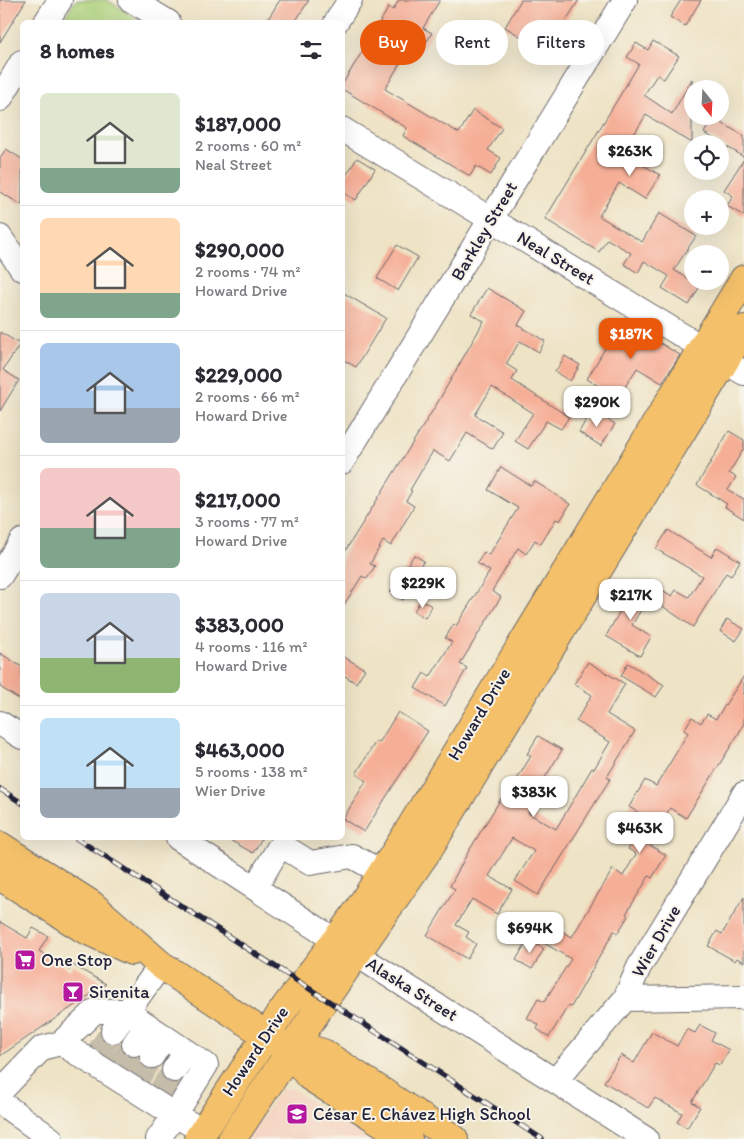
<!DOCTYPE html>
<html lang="en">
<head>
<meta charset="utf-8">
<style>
	body { margin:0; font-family:Itim,sans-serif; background:#f2f2f3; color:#2b2b33; height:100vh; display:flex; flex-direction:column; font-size:19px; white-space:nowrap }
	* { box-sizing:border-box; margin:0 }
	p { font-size:16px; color:#7c7c81 }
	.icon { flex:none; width:28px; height:28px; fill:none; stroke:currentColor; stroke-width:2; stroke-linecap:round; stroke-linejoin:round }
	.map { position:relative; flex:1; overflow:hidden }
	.drawer { position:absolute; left:20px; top:20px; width:325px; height:820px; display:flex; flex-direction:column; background:#fff; border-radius:8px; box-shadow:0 5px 20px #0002 }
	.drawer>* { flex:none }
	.top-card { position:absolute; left:360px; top:20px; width:309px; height:45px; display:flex; gap:10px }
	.needle { width:32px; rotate:162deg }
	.fabs { position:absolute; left:684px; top:80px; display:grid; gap:10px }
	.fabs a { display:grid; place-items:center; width:45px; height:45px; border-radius:50%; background:#fff; box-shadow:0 5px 20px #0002; font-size:25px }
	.price { position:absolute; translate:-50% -42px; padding:0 11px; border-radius:10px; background:#fff; color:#222; font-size:16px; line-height:32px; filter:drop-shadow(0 1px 2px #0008) }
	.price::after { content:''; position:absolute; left:50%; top:30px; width:15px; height:11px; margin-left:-8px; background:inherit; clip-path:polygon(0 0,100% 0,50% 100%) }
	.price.selected { background:#ea580c; color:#fff }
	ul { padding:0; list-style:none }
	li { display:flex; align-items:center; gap:15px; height:125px; padding:0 20px }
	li+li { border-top:1px solid #e1e1e2 }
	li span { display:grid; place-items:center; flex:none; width:140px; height:100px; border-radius:8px; color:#555 }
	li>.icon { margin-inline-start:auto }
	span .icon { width:60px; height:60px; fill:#fffc; stroke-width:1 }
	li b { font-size:21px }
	h2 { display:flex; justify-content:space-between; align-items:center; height:60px; padding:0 20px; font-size:21px }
	.chip { padding:0 18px; border-radius:22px; background:#fff; box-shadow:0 5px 20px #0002; font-size:18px; line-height:45px }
	.chip.selected { background:#ea580c; color:#fff }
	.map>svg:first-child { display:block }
	.built { fill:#f4d3c0 }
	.green { fill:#acd17a; stroke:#677a5a }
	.building { fill:#f6af97 }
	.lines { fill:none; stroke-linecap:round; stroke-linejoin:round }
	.minor-tunnel { stroke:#c5bca9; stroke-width:24; stroke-dasharray:24 12; stroke-linecap:butt }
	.minor-casing { stroke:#69666b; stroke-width:26 }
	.major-casing { stroke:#69666b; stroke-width:30 }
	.minor { stroke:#fff; stroke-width:24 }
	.major { stroke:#f4c16b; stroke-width:28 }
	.rail-casing { stroke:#22223b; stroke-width:5.5 }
	.rail { stroke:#f7f3e8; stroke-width:4; stroke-dasharray:11; stroke-linecap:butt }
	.labels { text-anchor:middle; stroke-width:4; stroke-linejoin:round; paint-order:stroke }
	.street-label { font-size:18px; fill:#22223b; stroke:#f7f3e8 }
	.poi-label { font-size:18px; fill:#22223b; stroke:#f7f3e8; text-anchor:start }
</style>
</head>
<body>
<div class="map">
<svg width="744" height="1139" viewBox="0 0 744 1139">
	<rect width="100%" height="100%" fill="#f7f3e8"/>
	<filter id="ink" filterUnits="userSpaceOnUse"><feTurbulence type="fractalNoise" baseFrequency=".02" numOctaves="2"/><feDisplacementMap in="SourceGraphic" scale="10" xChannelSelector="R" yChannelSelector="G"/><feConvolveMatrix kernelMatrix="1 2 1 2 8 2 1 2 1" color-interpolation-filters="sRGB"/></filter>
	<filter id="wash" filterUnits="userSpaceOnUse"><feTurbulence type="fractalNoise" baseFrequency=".0096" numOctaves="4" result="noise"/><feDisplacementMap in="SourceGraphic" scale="20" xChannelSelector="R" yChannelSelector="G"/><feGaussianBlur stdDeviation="1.12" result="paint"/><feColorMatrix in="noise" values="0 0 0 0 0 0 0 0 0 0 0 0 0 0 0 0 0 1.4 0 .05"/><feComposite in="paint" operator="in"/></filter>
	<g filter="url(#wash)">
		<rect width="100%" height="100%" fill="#eee3c5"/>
		<path class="built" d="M 290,1088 L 367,1139 L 248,1139 L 280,1090 Z"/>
		<path class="green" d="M 76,0 L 107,0 L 142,22 L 62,22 Z"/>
		<g id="blocks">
			<path class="building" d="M 0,0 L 26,0 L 0,42 Z
				M 280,0 L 309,0 L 295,22 L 266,22 Z
				M 399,0 L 440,0 L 423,28 L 432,33 L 416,59 L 406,53 L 385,89 L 459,133 L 473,110 L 502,128 L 488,150 L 501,158 L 491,175 L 476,166 L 470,176 L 403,136 L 407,128 L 342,89 L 342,85 L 389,7 L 393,10 Z
				M 521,0 L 579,0 L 546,52 L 505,27 Z
				M 681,0 L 701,0 L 685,26 L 670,17 Z
				M 653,41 L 679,56 L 664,79 L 657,75 L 644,95 L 672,114 L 692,79 L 692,143 L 646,115 L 624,150 L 633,155 L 631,158 L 660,175 L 645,199 L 619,183 L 599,216 L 642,242 L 659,213 L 696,236 L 674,270 L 700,286 L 689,305 L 662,288 L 669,276 L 644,261 L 638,273 L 624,264 L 631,253 L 607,239 L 599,252 L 545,219 L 639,64 L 627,57 L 636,43 L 648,50 Z
				M 713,118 L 744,136 L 744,157 L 704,133 Z
				M 6,149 L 22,159 L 22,205 L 0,192 L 0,158 Z
				M 357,158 L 375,169 L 356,200 L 342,192 L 342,182 Z
				M 744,159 L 744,216 L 727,206 L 733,196 L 724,190 Z
				M 397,245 L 418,257 L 398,291 L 377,278 Z
				M 487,288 L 526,311 L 518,325 L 545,341 L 539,352 L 520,341 L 506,364 L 517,371 L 512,380 L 569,417 L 561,429 L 546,421 L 528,449 L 515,441 L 533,413 L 492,387 L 475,415 L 503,432 L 493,449 L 467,433 L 450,461 L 433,451 L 410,490 L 412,491 L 406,501 L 414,506 L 402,527 L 391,546 L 383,541 L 370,564 L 375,566 L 367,579 L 362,576 L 342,608 L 342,556 L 438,402 L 484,321 L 471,314 Z
				M 342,292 L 386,318 L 356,367 L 342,359 Z
				M 622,320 L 680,355 L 662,383 L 637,368 L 618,398 L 587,379 Z
				M 0,332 L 20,344 L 3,370 L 19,380 L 0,411 Z
				M 565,356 L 580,365 L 570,381 L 555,372 Z
				M 592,410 L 615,424 L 601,446 L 579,432 Z
				M 729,431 L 744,440 L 744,448 L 729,473 L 736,477 L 728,490 L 744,499 L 744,519 L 725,507 L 727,504 L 697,485 Z
				M 501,467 L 531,486 L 534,481 L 570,504 L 560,521 L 556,519 L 541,544 L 535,540 L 526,554 L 518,548 L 492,591 L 501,597 L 460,664 L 467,668 L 445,706 L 415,688 L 424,673 L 430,677 L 452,642 L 445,638 L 454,624 L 456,626 L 490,571 L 477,563 L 484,552 L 489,555 L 518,508 L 488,490 Z
				M 668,530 L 711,557 L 717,547 L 740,561 L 731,576 L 726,573 L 693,627 L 655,601 L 662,590 L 672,596 L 676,590 L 689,597 L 702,576 L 656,549 Z
				M 414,555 L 424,561 L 420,567 L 422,569 L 403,600 L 390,593 Z
				M 637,581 L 653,590 L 632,625 L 651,637 L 640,656 L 606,636 Z
				M 421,600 L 432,606 L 425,618 L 414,611 Z
				M 727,619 L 744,629 L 736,641 L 720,631 Z
				M 0,653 L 22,667 L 22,701 L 0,687 Z
				M 342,656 L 365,669 L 356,683 L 342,674 Z
				M 588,662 L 625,684 L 607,714 L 635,731 L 607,777 L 610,779 L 538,895 L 515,881 L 534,851 L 512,838 L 489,876 L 512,889 L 497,914 L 472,899 L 456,925 L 469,932 L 466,937 L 476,944 L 467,959 L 427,935 L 455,889 L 450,886 L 467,854 L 502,797 L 505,799 L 531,756 L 527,754 L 538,736 L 562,750 L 543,781 L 546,783 L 528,813 L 556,829 L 592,768 L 594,769 L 610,742 L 576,721 L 592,695 L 574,684 Z
				M 628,663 L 664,685 L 656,697 L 621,676 Z
				M 744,676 L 744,723 L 739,733 L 686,818 L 670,808 L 648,844 L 666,855 L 652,878 L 649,876 L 626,914 L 628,916 L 618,933 L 614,931 L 571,1007 L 568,1006 L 549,1037 L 537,1029 L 539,1025 L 527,1018 L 538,999 L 544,1002 L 571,959 L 539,940 L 549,924 L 572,937 L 613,869 L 623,876 L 636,854 L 628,849 L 647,818 L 629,807 L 645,780 L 656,786 L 688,733 L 684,730 L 692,717 L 701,723 L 707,714 L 716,719 Z
				M 398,712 L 428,731 L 364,832 L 343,819 L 366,781 L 356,774 L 376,741 L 379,743 Z
				M 226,838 L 262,838 L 253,853 Z
				M 744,897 L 744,962 L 737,958 L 735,961 L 708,946 L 717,931 L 722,934 Z
				M 0,922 L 27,938 L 33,928 L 48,936 L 39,951 L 70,970 L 73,965 L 106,984 L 0,1056 Z
				M 528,939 L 544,949 L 532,969 L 516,960 Z
				M 700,1025 L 715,1033 L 711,1040 L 729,1050 L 720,1065 L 715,1063 L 692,1102 L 700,1107 L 687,1128 L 677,1122 L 682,1113 L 655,1098 L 648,1108 L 604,1082 L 621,1055 L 634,1063 L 652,1032 L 677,1046 L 687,1029 L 695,1033 Z"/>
		</g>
	</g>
	<g filter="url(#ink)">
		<use href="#blocks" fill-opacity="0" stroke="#69666b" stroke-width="1"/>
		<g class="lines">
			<path class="minor-tunnel" d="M 95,1057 L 113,1031
				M 115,1070 L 134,1044
				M 135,1083 L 152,1056
				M 157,1097 L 174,1070"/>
			<g class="minor-casing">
				<path id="minor" d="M 131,0 L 168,22
					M 46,22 L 60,0
					M 336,22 L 350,0
					M 0,99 L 22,62
					M 342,129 L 744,373
					M 0,237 L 22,269
					M 342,462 L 625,0
					M 0,576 L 22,541
					M 0,723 L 22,737
					M 178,838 L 373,965 L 646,1139
					M 255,888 L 278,849 L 286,848 L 310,863 L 352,856 L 381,872
					M 625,999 L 744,997
					M 113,1031 L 161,965
					M 134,1044 L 147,1025
					M 152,1056 L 164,1037
					M 174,1070 L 186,1052
					M 556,1080 L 625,999 L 639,967 L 744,794
					M 0,1092 L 42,1048 L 61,1043
					M 0,1102 L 51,1139
					M 158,1139 L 175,1115 L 61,1043 L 95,1011 L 126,1011 L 206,1065 L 175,1115 L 203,1131"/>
			</g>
			<g class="major-casing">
				<path id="major" d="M 0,846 L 92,905 L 161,965 L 290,1051 L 309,1076 L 408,1139
					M 0,876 L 84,929 L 132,951
					M 290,1051 L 313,1050 L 323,1053 L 454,1139
					M 198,1139 L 286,1006 L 355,915 L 406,835 L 744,279
					M 232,1139 L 325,999 L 428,850 L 744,329"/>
			</g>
			<use href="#minor" class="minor"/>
			<use href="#major" class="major"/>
			<g class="rail-casing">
				<path id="rail" d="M 0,789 L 22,803
					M 76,838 L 542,1139"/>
			</g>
			<use href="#rail" class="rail"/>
		</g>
	</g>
	<defs>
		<g id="supermarket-square" transform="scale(1.125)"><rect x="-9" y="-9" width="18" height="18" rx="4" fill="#b5179e" stroke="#f7f3e8"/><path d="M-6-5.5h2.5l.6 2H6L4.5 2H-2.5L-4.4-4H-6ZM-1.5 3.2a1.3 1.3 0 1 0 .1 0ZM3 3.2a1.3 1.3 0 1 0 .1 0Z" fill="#fff"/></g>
		<g id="bar-square" transform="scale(1.125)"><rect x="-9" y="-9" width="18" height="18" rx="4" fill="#b5179e" stroke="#f7f3e8"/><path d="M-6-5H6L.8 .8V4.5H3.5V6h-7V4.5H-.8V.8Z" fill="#fff"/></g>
		<g id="school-square" transform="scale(1.125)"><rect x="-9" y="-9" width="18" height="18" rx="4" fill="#b5179e" stroke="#f7f3e8"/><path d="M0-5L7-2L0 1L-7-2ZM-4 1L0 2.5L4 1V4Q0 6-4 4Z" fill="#fff"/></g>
	</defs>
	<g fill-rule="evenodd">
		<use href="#supermarket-square" x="25" y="960"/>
		<use href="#bar-square" x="73" y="992"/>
		<use href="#school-square" x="297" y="1114"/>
	</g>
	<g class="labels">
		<g class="street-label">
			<text transform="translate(484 231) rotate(-59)" y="6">Barkley Street</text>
			<text transform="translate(556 258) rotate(31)" y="6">Neal Street</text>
			<text transform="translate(479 714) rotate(-59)" y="6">Howard Drive</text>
			<text transform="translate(656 941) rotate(-60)" y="6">Wier Drive</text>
			<text transform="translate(412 989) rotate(32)" y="6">Alaska Street</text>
			<text transform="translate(255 1051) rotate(-56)" y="6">Howard Drive</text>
		</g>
		<g class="poi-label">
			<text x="41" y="966">One Stop</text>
			<text x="89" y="998">Sirenita</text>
			<text x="313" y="1120">César E. Chávez High School</text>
		</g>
	</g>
</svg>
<div class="fabs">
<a><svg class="needle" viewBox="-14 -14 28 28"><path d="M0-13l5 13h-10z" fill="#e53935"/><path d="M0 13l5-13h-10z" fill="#7c7c81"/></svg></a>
<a><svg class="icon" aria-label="locate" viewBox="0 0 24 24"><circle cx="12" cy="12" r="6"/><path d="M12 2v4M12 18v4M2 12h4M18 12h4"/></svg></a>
<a>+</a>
<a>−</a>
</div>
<b class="price" style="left:630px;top:177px">$263K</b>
<b class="price selected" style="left:631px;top:360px">$187K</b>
<b class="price" style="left:597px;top:428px">$290K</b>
<b class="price" style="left:423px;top:609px">$229K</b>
<b class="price" style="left:631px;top:621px">$217K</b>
<b class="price" style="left:534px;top:818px">$383K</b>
<b class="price" style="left:640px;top:854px">$463K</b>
<b class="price" style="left:530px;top:954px">$694K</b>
<div class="top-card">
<a class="chip selected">Buy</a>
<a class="chip">Rent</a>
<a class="chip">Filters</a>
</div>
<section class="drawer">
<h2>8 homes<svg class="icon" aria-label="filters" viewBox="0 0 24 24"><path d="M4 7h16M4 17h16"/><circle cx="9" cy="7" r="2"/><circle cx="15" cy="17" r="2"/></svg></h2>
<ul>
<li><span style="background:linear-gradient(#dfe7d0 75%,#7fa58c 0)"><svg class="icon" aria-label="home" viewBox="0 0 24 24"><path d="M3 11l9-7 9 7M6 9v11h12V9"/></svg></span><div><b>$187,000</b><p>2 rooms · 60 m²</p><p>Neal Street</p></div></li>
<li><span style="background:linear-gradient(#ffd9b3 75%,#7fa58c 0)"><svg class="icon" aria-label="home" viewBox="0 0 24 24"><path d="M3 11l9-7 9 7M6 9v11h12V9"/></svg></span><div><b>$290,000</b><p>2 rooms · 74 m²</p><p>Howard Drive</p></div></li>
<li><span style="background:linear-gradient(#a9c7e8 65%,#9aa5b1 0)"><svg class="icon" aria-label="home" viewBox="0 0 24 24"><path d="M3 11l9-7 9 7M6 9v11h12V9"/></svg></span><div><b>$229,000</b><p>2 rooms · 66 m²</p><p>Howard Drive</p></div></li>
<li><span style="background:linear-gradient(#f6c9c9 60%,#7fa58c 0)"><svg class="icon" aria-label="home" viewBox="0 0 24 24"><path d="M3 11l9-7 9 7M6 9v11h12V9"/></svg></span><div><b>$217,000</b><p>3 rooms · 77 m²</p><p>Howard Drive</p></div></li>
<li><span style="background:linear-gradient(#c9d6e8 65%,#8fb573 0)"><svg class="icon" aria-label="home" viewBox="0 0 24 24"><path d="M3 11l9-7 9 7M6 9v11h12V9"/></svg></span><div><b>$383,000</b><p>4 rooms · 116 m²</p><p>Howard Drive</p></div></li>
<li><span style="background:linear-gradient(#bfe0f5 70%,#9aa5b1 0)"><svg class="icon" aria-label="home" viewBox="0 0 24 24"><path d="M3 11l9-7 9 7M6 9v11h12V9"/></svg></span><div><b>$463,000</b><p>5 rooms · 138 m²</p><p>Wier Drive</p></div></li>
</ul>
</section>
</div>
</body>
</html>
